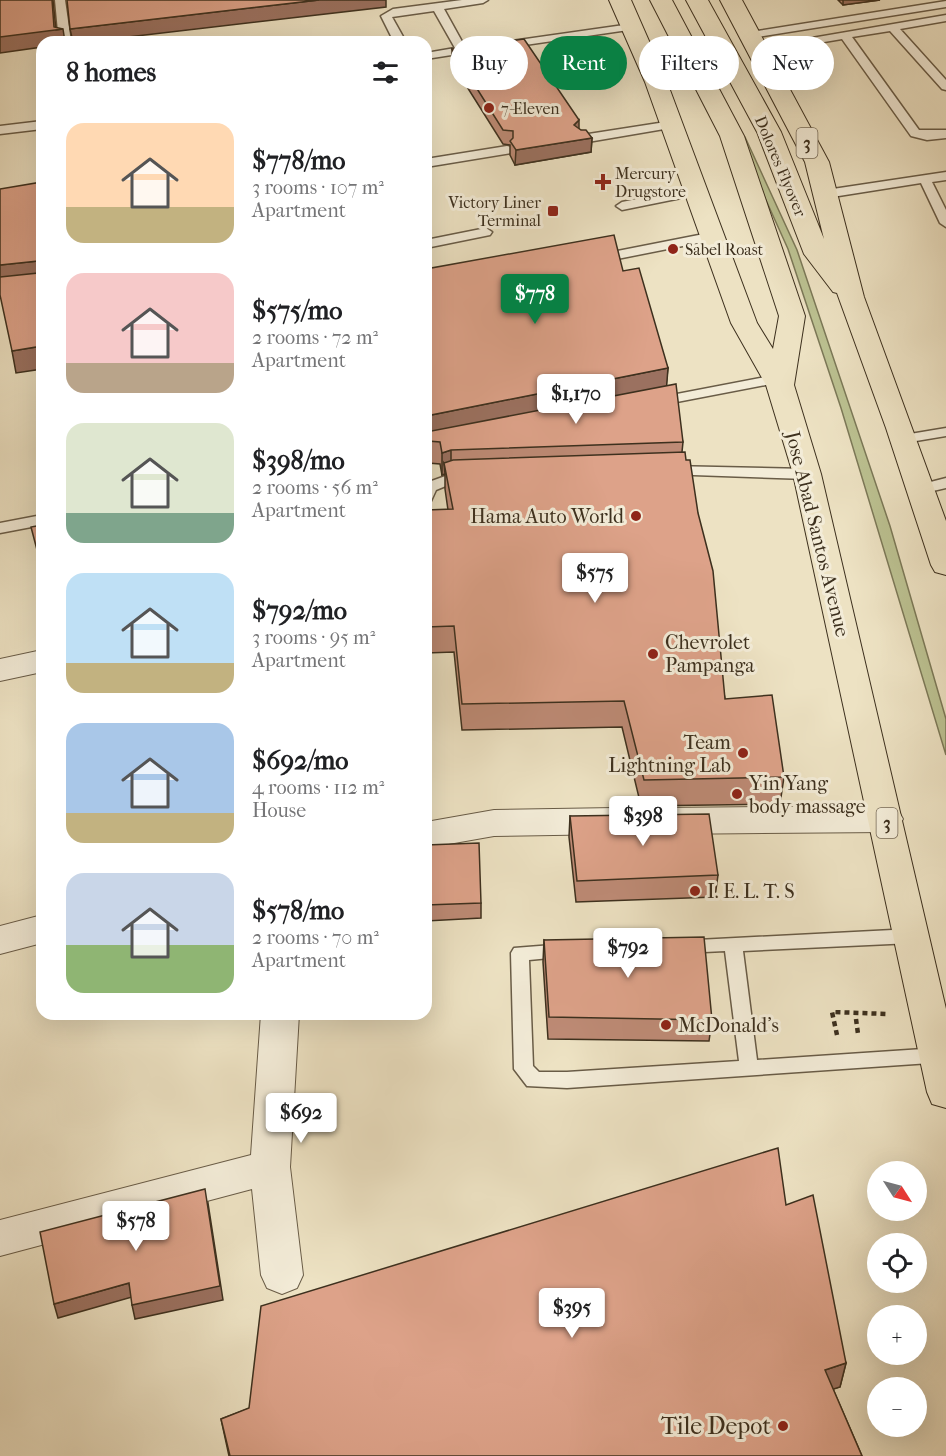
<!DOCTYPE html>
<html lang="en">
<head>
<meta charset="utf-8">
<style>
	body { margin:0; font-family:"IM FELL French Canon",serif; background:#f2f2f2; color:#202124; height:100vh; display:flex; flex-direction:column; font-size:22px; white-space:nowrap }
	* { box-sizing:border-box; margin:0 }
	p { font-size:20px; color:#757577 }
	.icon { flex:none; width:33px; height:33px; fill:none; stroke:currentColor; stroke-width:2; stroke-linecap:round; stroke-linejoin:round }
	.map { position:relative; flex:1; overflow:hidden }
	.details { position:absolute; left:36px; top:36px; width:396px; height:984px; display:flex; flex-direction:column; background:#fff; border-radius:18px; box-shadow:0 6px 24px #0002 }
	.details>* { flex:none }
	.hud { position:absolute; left:450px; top:36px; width:405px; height:54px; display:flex; gap:12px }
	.needle { width:39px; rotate:126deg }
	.controls { position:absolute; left:867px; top:1161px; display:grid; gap:12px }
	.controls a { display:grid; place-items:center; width:60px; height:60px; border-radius:50%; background:#fff; box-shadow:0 6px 24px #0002; font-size:30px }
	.price { position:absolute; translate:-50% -51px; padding:0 14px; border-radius:6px; background:#fff; color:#222; font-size:20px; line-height:39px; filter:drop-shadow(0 2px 3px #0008) }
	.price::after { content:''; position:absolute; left:50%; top:36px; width:18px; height:14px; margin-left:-9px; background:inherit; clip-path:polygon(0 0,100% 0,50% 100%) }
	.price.selected { background:#0b8043; color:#fff }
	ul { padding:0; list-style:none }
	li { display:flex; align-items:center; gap:18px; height:150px; padding:0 30px }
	li span { display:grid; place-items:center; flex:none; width:168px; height:120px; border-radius:18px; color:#555 }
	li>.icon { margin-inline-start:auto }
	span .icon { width:72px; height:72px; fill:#fffc; stroke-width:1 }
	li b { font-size:26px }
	h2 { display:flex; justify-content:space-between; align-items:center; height:72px; padding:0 30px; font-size:26px }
	.pill { padding:0 21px; border-radius:27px; background:#fff; box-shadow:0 6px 24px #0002; font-size:21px; line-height:54px }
	.pill.selected { background:#0b8043; color:#fff }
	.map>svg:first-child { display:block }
	.green { fill:#bcc292; stroke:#7c7958; stroke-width:1.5 }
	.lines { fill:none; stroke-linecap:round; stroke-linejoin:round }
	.lane-casing { stroke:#695c47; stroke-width:3 }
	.street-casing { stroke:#695c47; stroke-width:2 }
	.highway-casing { stroke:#3d301e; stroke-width:2 }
	.path { stroke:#3d301e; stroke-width:4.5; stroke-dasharray:5 4; stroke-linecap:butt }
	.lane { fill:#f3ecd8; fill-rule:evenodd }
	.street { fill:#f3ecd8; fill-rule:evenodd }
	.highway { fill:#ede2c3; fill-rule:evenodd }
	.wall { fill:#be8b76; stroke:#3d301e; stroke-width:1.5 }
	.shaded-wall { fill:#9b7160; stroke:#3d301e; stroke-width:1.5 }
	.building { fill:#dda289; stroke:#3d301e; stroke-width:1.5 }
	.poi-dot { fill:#8f2418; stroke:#f3ecd8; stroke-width:2 }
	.labels { text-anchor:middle; stroke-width:6; stroke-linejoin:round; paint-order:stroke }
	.far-poi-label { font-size:16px; fill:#3d301e; stroke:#f3ecd8; text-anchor:start }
	.far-street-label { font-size:16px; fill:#3d301e; stroke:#f3ecd8 }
	.shield { fill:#f3ecd8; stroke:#746856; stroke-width:1.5 }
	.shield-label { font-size:18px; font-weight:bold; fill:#3d301e }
	.poi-label { font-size:20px; fill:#3d301e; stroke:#f3ecd8; text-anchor:start }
	.street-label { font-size:20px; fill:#3d301e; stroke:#f3ecd8 }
	.near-poi-label { font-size:24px; fill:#3d301e; stroke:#f3ecd8; text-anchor:end }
</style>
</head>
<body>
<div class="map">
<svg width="946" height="1456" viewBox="0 0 946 1456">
	<rect width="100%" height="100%" fill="#ede2c3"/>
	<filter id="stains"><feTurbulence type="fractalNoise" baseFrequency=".00333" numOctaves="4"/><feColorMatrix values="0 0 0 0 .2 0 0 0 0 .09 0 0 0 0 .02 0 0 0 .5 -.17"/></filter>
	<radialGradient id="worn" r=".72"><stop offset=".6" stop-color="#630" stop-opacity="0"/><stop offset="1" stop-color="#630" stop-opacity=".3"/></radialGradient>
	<path class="green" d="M 745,137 L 797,250 L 890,526 L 946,719 L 946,755 L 841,408 L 788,249 L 738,138 Z"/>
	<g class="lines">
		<g class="lane-casing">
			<path id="lane" d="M 55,0 L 65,0 L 71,42 L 59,42 Z
				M 462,0 L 488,0 L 483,3 L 444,9 L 465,47 L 477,47 L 477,51 L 426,59 L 426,53 L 455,48 L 434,11 L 392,17 L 406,42 L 394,42 L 381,16 L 393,9 Z
				M 946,1 L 946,7 L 751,38 L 745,35 L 751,32 Z
				M 946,15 L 946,21 L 900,29 L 946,80 L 946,90 L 942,89 L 890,31 L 852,37 L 919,130 L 946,130 L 946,138 L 927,140 L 911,136 L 842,39 L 759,53 L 753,50 L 759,47 Z
				M 631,24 L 636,27 L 635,29 L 504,48 L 498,45 L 504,42 Z
				M 42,121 L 42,129 L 0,134 L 0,126 Z
				M 672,121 L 678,125 L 676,127 L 582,143 L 576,139 L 582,135 Z
				M 507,146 L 511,147 L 511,153 L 426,167 L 426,159 Z
				M 946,172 L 946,180 L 932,182 L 946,210 L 946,227 L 940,223 L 921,183 L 826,198 L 820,194 L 826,190 Z
				M 697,187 L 703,191 L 701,194 L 622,210 L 616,206 L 622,202 Z
				M 486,228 L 492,232 L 490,235 L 426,248 L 426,240 Z
				M 714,232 L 718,233 L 718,239 L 597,263 L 591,259 L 597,255 Z
				M 776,375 L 781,376 L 781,382 L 656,406 L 649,402 L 656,398 Z
				M 946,428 L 946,436 L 904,443 L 897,439 L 904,435 Z
				M 670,466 L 807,469 L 814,474 L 807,479 L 665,474 L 663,471 Z
				M 467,473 L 472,475 L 474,478 L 472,481 L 453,483 L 436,490 L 431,501 L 426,503 L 426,483 L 451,474 Z
				M 946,478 L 946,488 L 920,494 L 913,489 L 915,486 Z
				M 42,515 L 42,525 L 0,533 L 0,523 Z
				M 912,929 L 918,931 L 921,936 L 918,941 L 912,943 L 743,951 L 757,1060 L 938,1048 L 945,1050 L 945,1062 L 567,1088 L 527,1086 L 514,1069 L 511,953 L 514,948 L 565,944 L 571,946 L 574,951 L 571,956 L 529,960 L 533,1066 L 539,1072 L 567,1072 L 739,1061 L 725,951 L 684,953 L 678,951 L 675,946 L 678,941 Z"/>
		</g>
		<g class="street-casing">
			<path id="street" d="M 42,650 L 42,672 L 0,681 L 0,659 Z
				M 886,806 L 898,810 L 903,819 L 898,828 L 886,832 L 664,834 L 652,830 L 647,821 L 652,812 L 664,808 Z
				M 615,808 L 627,812 L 632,821 L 627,830 L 615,834 L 494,836 L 426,848 L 426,822 L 494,810 Z
				M 42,915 L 42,943 L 0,954 L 0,926 Z
				M 261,1014 L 299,1014 L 290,1167 L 303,1275 L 297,1288 L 282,1294 L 267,1288 L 261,1275 L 252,1189 L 0,1256 L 0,1220 L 251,1155 Z"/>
		</g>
		<g class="highway-casing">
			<path id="highway" d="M 609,0 L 631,0 L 667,82 L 757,323 L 773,349 L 779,316 L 720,136 L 650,0 L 672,0 L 744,136 L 805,316 L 794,385 L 821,474 L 946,1009 L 946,1108 L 932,1104 L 927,1092 L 793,474 L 766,385 L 731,323 L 645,82 Z
				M 686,0 L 708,0 L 781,132 L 824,239 L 805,162 L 720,0 L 742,0 L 829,162 L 864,297 L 946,521 L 946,575 L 935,572 L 931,565 L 886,428 L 837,293 L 833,292 L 804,254 L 757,132 Z"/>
		</g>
		<path class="path" d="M 856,1019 L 858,1034
			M 837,1035 L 832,1012 L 888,1014"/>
		<use href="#lane" class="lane"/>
		<use href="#street" class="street"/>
		<use href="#highway" class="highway"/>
	</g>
	<path class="wall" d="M 838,0 L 880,0 L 843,5 Z
		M 452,49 L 579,129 L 592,138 L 591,152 L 515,165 L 510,155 L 510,145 L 503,144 L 452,63 Z
		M 426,269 L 623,271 L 668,368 L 666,386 L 683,442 L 682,452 L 725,699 L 784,777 L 780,804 L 641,806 L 622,727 L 462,730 L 454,652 L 426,653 L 426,510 L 448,510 L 445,489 L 445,474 L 442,475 L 440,464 L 428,463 L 426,454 Z
		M 570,816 L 718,875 L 715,897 L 576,902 L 569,837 Z
		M 426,845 L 481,903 L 481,918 L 426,921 Z
		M 544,940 L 712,1020 L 709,1041 L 548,1039 L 543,962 Z
		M 786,1205 L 846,1363 L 840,1387 L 833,1389 L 862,1456 L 229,1456 L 221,1419 Z"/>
	<path class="shaded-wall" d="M 52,0 L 53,0 L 56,30 L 63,29 L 65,42 L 42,42 L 42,47 L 0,53 L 0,37 Z
		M 319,0 L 386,0 L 386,7 L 85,42 L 73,42 L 70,29 Z
		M 843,0 L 880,0 L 843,5 Z
		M 579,120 L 579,134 L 574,125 Z
		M 592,138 L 591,152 L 515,165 L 516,150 Z
		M 38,261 L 42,282 L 0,287 L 0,265 Z
		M 42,346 L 42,369 L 16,373 L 12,351 Z
		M 668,368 L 666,394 L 426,433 L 426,416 Z
		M 451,450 L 451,472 L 444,463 L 445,474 L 442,475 L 442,453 Z
		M 208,1203 L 223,1300 L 135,1319 L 132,1305 Z
		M 129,1283 L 132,1297 L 58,1318 L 54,1304 Z
		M 846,1363 L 840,1387 L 818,1394 L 825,1370 Z"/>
	<path class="building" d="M 0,0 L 52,0 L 54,27 L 63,29 L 0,37 Z
		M 67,0 L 319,0 L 70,29 Z
		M 524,39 L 579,120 L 574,125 L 581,130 L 586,130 L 592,138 L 516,150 L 510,141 L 513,138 L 513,131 L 503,130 L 452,49 Z
		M 42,182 L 42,346 L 12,351 L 0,295 L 0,277 L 38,273 L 40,263 L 38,261 L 0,265 L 0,189 Z
		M 614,235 L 623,271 L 639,268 L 668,368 L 426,416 L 426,269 Z
		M 676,384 L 683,442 L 451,450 L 442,453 L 440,442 L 428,441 L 426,432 Z
		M 685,452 L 686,460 L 690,460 L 698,513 L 713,571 L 725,699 L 772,695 L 784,777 L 644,780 L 624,701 L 462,704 L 454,626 L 426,627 L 426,510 L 453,509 L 444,463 L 453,460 Z
		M 42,525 L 42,569 L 31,527 Z
		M 709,814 L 718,875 L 577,881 L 570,816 Z
		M 479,843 L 481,903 L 426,905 L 426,845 Z
		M 704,937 L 712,1020 L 549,1017 L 544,940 Z
		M 778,1148 L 786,1205 L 813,1195 L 846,1363 L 825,1370 L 862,1456 L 230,1456 L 221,1419 L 249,1408 L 261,1306 Z
		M 205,1189 L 220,1286 L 132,1305 L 129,1283 L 54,1304 L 40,1232 Z"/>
	<g class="poi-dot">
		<circle cx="489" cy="108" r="6"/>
		<path d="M600 173h6v6h6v6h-6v6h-6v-6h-6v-6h6z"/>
		<rect x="547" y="205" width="12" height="12" rx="3"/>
		<circle cx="673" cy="249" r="6"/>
		<circle cx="636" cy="516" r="6"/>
		<circle cx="653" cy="654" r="6"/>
		<circle cx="743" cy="753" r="6"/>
		<circle cx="737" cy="794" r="6"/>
		<circle cx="695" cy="891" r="6"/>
		<circle cx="666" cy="1025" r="6"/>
		<circle cx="783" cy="1426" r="6"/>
	</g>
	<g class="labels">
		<g class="far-poi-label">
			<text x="501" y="114">7-Eleven</text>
			<text x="615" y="179">Mercury<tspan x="615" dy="18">Drugstore</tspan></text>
			<text x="541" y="208" text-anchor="end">Victory Liner<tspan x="541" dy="18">Terminal</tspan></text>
			<text x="685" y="255">Sabel Roast</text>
		</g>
		<g class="far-street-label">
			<text transform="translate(781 166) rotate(67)" y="6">Dolores Flyover</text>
		</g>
		<g class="shield">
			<rect x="796.5" y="128" width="21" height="30" rx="4.5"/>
			<rect x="876.5" y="808" width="21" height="30" rx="4.5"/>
		</g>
		<g class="shield-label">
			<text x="807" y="149">3</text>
			<text x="887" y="829">3</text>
		</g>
		<g class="poi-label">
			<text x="624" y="523" text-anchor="end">Hama Auto World</text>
			<text x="665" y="649">Chevrolet<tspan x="665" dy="23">Pampanga</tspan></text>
			<text x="731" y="749" text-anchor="end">Team<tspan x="731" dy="23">Lightning Lab</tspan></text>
			<text x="749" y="790">Yin Yang<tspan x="749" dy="23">body massage</tspan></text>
			<text x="707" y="898">I. E. L. T. S</text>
			<text x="678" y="1032">McDonald's</text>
		</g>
		<g class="street-label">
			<text transform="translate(818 534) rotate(76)" y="7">Jose Abad Santos Avenue</text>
		</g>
		<g class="near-poi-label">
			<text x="771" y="1434">Tile Depot</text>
		</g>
	</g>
	<rect width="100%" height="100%" filter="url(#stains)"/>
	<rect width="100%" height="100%" fill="url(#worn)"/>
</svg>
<div class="controls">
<a><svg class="needle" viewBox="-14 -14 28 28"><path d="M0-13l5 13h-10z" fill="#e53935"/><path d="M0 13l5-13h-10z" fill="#757577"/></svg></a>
<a><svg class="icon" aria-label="locate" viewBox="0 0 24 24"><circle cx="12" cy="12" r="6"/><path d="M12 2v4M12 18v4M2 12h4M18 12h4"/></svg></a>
<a>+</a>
<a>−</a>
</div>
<b class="price selected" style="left:535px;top:325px">$778</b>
<b class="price" style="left:576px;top:425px">$1,170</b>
<b class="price" style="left:595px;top:604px">$575</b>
<b class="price" style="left:643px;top:847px">$398</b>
<b class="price" style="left:628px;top:979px">$792</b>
<b class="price" style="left:301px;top:1144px">$692</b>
<b class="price" style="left:136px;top:1252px">$578</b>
<b class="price" style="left:572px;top:1339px">$395</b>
<div class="hud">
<a class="pill">Buy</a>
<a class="pill selected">Rent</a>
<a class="pill">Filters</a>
<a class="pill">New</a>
</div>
<section class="details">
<h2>8 homes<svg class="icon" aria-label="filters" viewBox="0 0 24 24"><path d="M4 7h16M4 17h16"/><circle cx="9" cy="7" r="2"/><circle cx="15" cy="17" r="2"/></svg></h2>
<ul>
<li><span style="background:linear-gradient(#ffd9b3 70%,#c2b280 0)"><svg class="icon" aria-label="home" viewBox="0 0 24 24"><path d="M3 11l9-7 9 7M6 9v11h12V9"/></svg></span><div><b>$778/mo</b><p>3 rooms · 107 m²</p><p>Apartment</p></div></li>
<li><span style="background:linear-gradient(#f6c9c9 75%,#b9a48a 0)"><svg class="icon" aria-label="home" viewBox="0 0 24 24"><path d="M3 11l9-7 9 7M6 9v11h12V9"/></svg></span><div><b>$575/mo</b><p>2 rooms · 72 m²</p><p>Apartment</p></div></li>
<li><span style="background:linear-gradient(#dfe7d0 75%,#7fa58c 0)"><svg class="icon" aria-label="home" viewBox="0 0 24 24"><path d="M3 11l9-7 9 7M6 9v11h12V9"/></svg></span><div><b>$398/mo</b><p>2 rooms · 56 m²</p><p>Apartment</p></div></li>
<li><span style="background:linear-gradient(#bfe0f5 75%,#c2b280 0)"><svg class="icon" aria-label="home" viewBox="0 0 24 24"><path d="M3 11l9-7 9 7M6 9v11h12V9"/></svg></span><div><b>$792/mo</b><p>3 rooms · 95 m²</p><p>Apartment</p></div></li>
<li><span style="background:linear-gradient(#a9c7e8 75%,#c2b280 0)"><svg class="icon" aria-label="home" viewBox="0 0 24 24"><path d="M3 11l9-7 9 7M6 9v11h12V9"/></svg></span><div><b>$692/mo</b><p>4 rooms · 112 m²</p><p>House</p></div></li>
<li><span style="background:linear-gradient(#c9d6e8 60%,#8fb573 0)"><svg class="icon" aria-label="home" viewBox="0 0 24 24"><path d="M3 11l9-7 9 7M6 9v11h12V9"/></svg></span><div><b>$578/mo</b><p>2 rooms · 70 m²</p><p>Apartment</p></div></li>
</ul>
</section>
</div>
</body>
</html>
